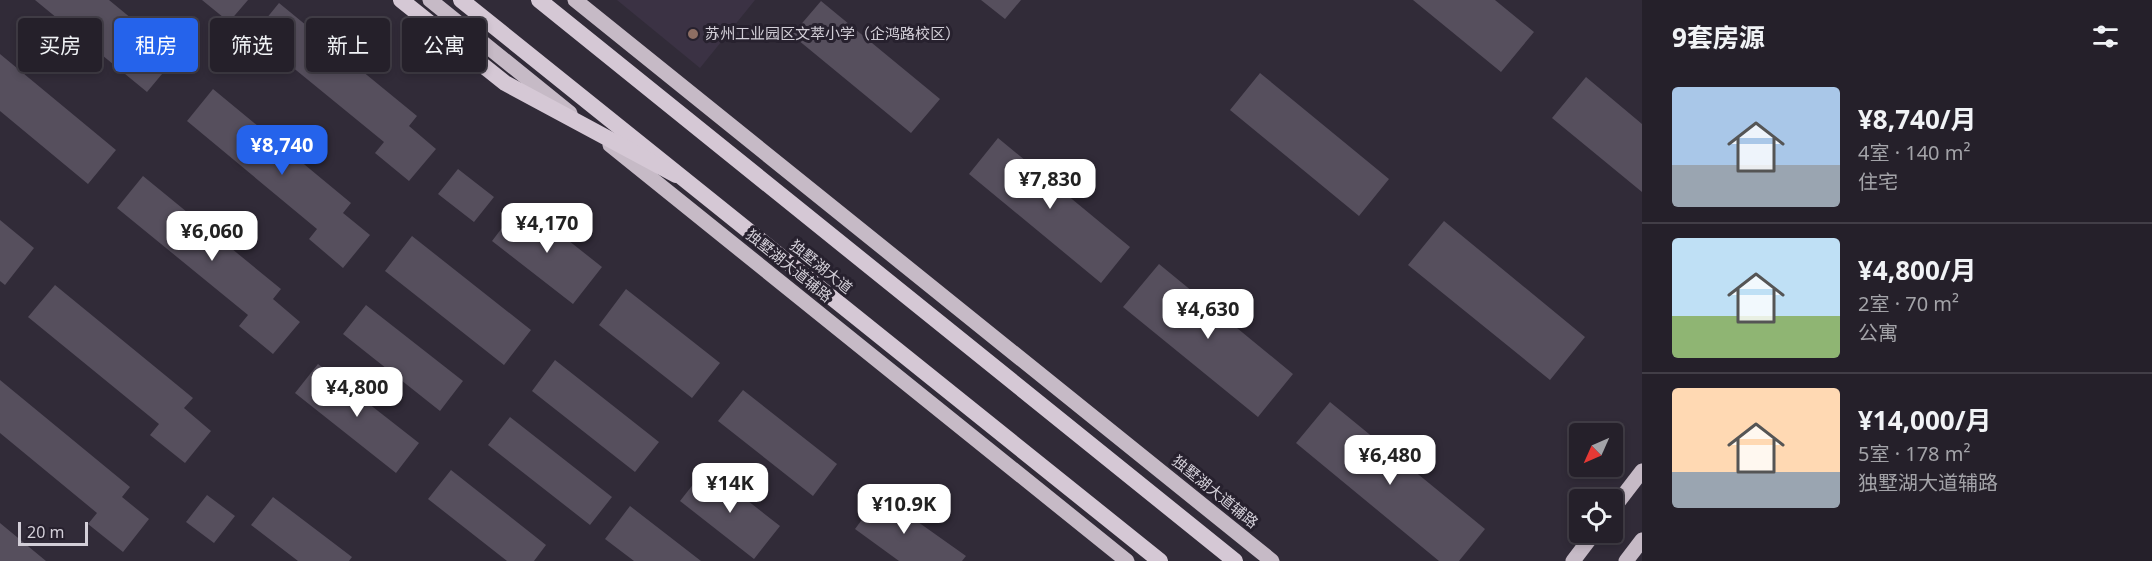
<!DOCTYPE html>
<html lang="zh">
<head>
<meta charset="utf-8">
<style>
	body { margin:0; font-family:"Noto Sans","Noto Sans SC",sans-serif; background:#2d2832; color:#f1f3f6; height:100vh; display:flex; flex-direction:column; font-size:22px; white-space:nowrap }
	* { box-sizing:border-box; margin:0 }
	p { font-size:20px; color:#a3a3a8 }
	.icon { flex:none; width:33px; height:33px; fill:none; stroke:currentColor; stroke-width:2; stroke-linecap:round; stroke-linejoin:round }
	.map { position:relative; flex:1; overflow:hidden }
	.panel { display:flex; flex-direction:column; background:#25202a; width:510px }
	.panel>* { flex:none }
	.guide { position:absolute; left:18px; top:18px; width:570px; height:54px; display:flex; gap:12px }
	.needle { width:39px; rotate:225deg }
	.controls { position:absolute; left:1569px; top:423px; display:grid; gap:12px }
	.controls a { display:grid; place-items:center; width:54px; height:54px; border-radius:6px; background:#25202a; box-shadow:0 3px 9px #0003,0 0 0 2px #423e47; font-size:30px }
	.scale { position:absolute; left:18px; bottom:15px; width:70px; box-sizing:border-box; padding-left:6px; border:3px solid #d3cfd8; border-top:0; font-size:16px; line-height:21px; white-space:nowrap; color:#d3cfd8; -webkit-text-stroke:4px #27212e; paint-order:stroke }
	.price { position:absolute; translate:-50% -51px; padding:0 14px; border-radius:12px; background:#fff; color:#222; font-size:20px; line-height:39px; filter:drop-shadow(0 2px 3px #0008) }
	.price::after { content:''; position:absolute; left:50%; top:36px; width:18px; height:14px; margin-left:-9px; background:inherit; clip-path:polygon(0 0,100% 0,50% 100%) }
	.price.current { background:#2563eb; color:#fff }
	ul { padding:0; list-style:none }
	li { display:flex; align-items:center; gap:18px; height:150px; padding:0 30px }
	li+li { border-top:2px solid #423e47 }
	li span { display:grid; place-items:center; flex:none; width:168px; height:120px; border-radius:6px; color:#555 }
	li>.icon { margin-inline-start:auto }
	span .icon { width:72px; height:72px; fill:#fffc; stroke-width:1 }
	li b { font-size:26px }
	h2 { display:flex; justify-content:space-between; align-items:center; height:72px; padding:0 30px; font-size:26px }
	.chip { padding:0 21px; border-radius:6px; background:#25202a; box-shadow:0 3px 9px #0003,0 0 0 2px #423e47; font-size:21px; line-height:54px }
	.chip.current { background:#2563eb; color:#fff }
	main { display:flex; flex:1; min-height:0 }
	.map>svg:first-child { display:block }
	.built { fill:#3b3244 }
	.building { fill:#564f5d }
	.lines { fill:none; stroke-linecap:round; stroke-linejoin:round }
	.primary { stroke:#c6bac6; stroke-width:15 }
	.trunk { stroke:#d5c8d5; stroke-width:16 }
	.trunk-bridge { stroke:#d5c8d5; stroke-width:16 }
	.education-dot { fill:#8d6e63; stroke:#27212e; stroke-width:2 }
	.labels { text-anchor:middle; stroke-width:6; stroke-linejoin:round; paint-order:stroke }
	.poi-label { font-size:15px; fill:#d3cfd8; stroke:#27212e; text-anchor:start }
	.street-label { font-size:15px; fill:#d3cfd8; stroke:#27212e }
</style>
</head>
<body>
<main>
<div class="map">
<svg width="1642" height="561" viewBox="0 0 1642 561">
	<rect width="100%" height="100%" fill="#312b38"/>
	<path class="built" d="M 617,0 L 755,0 L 700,68 Z"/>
	<path class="building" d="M 35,0 L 109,0 L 177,56 L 147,92 Z
		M 202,0 L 248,0 L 229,22 Z
		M 981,0 L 1021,0 L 1005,19 Z
		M 1413,0 L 1495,0 L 1534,32 L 1501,72 Z
		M 821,1 L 940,99 L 911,133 L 792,35 Z
		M 279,3 L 417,116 L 409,126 L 436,149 L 409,181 L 375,153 L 384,142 L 253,35 Z
		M 0,54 L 116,150 L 88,184 L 0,111 Z
		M 1260,73 L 1389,179 L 1359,216 L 1230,110 Z
		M 1586,77 L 1642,124 L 1642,192 L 1552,118 Z
		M 213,89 L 351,203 L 343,213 L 370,235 L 343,268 L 309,239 L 317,229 L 187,121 Z
		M 998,138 L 1130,247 L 1101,283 L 969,174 Z
		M 458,169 L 494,197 L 474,222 L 438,194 Z
		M 143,176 L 281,289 L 273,299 L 300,322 L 273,354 L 239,326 L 248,315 L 117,208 Z
		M 521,203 L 602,267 L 573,304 L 492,241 Z
		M 0,220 L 34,248 L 5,285 L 0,281 Z
		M 1444,221 L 1585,337 L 1550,380 L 1408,265 Z
		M 412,236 L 531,330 L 504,365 L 385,271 Z
		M 1159,264 L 1293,374 L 1258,417 L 1123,307 Z
		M 55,285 L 193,398 L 184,408 L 211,431 L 185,463 L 150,435 L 159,424 L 28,317 Z
		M 626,289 L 720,363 L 692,398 L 599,325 Z
		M 366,305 L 463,381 L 440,411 L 343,334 Z
		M 555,360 L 659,442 L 635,472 L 532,391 Z
		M 318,364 L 419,443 L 396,473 L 295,393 Z
		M 0,380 L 130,487 L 122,497 L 149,519 L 123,552 L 88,524 L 97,513 L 0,433 Z
		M 743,390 L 837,464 L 813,496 L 718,421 Z
		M 1330,402 L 1485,529 L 1459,561 L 1439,561 L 1296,443 Z
		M 510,417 L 612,497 L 590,525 L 488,445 Z
		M 706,468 L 780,526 L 754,559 L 680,501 Z
		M 451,470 L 546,545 L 534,561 L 507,561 L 428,499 Z
		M 207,495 L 235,516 L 214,543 L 186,522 Z
		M 880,495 L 966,556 L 962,561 L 899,561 L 855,529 Z
		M 273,497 L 352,557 L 349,561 L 298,561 L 251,525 Z
		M 630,506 L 701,561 L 634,561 L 605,539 Z
		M 0,523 L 46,561 L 0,561 Z"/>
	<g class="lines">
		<path class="primary" d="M 430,0 L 570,113
			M 575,0 L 1272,561
			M 610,145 L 1127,561
			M 1612,510 L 1642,471
			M 1573,561 L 1595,532
			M 1626,561 L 1642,540"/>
		<path class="trunk" d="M 461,0 L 1160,561
			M 539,0 L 1235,561"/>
		<path class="trunk-bridge" d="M 401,0 L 505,83 L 676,175"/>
	</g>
	<circle class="education-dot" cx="693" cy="34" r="6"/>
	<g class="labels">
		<g class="poi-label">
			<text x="705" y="39">苏州工业园区文萃小学（企鸿路校区）</text>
		</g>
		<g class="street-label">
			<text transform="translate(789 266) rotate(39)" y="5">独墅湖大道辅路</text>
			<text transform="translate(821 267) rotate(39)" y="5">独墅湖大道</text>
			<text transform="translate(1215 492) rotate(39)" y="5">独墅湖大道辅路</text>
		</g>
	</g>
</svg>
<div class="controls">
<a><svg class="needle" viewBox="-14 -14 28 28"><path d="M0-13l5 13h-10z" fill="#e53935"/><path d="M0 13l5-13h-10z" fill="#a3a3a8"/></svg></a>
<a><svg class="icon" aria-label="locate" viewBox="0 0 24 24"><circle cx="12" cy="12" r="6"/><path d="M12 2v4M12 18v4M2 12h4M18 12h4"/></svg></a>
</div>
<div class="scale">20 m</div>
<b class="price current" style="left:282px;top:176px">¥8,740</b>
<b class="price" style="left:1050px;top:210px">¥7,830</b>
<b class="price" style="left:547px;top:254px">¥4,170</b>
<b class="price" style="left:212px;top:262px">¥6,060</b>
<b class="price" style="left:1208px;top:340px">¥4,630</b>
<b class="price" style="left:357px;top:418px">¥4,800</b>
<b class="price" style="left:1390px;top:486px">¥6,480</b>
<b class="price" style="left:730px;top:514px">¥14K</b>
<b class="price" style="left:904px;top:535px">¥10.9K</b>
<div class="guide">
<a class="chip">买房</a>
<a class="chip current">租房</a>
<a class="chip">筛选</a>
<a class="chip">新上</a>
<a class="chip">公寓</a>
</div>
</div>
<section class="panel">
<h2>9套房源<svg class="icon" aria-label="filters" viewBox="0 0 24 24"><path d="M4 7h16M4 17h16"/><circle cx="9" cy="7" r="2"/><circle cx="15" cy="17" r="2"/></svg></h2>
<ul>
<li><span style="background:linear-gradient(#a9c7e8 65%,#9aa5b1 0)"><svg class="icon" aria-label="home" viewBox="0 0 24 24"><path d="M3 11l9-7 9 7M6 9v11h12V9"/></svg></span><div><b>¥8,740/月</b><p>4室 · 140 m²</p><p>住宅</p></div></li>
<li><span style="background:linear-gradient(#bfe0f5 65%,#8fb573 0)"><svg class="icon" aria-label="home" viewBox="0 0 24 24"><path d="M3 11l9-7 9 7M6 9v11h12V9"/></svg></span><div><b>¥4,800/月</b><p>2室 · 70 m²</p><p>公寓</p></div></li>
<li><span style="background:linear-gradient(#ffd9b3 70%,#9aa5b1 0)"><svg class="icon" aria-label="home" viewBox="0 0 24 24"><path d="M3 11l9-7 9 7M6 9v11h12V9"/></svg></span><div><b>¥14,000/月</b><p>5室 · 178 m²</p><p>独墅湖大道辅路</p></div></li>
</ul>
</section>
</main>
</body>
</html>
